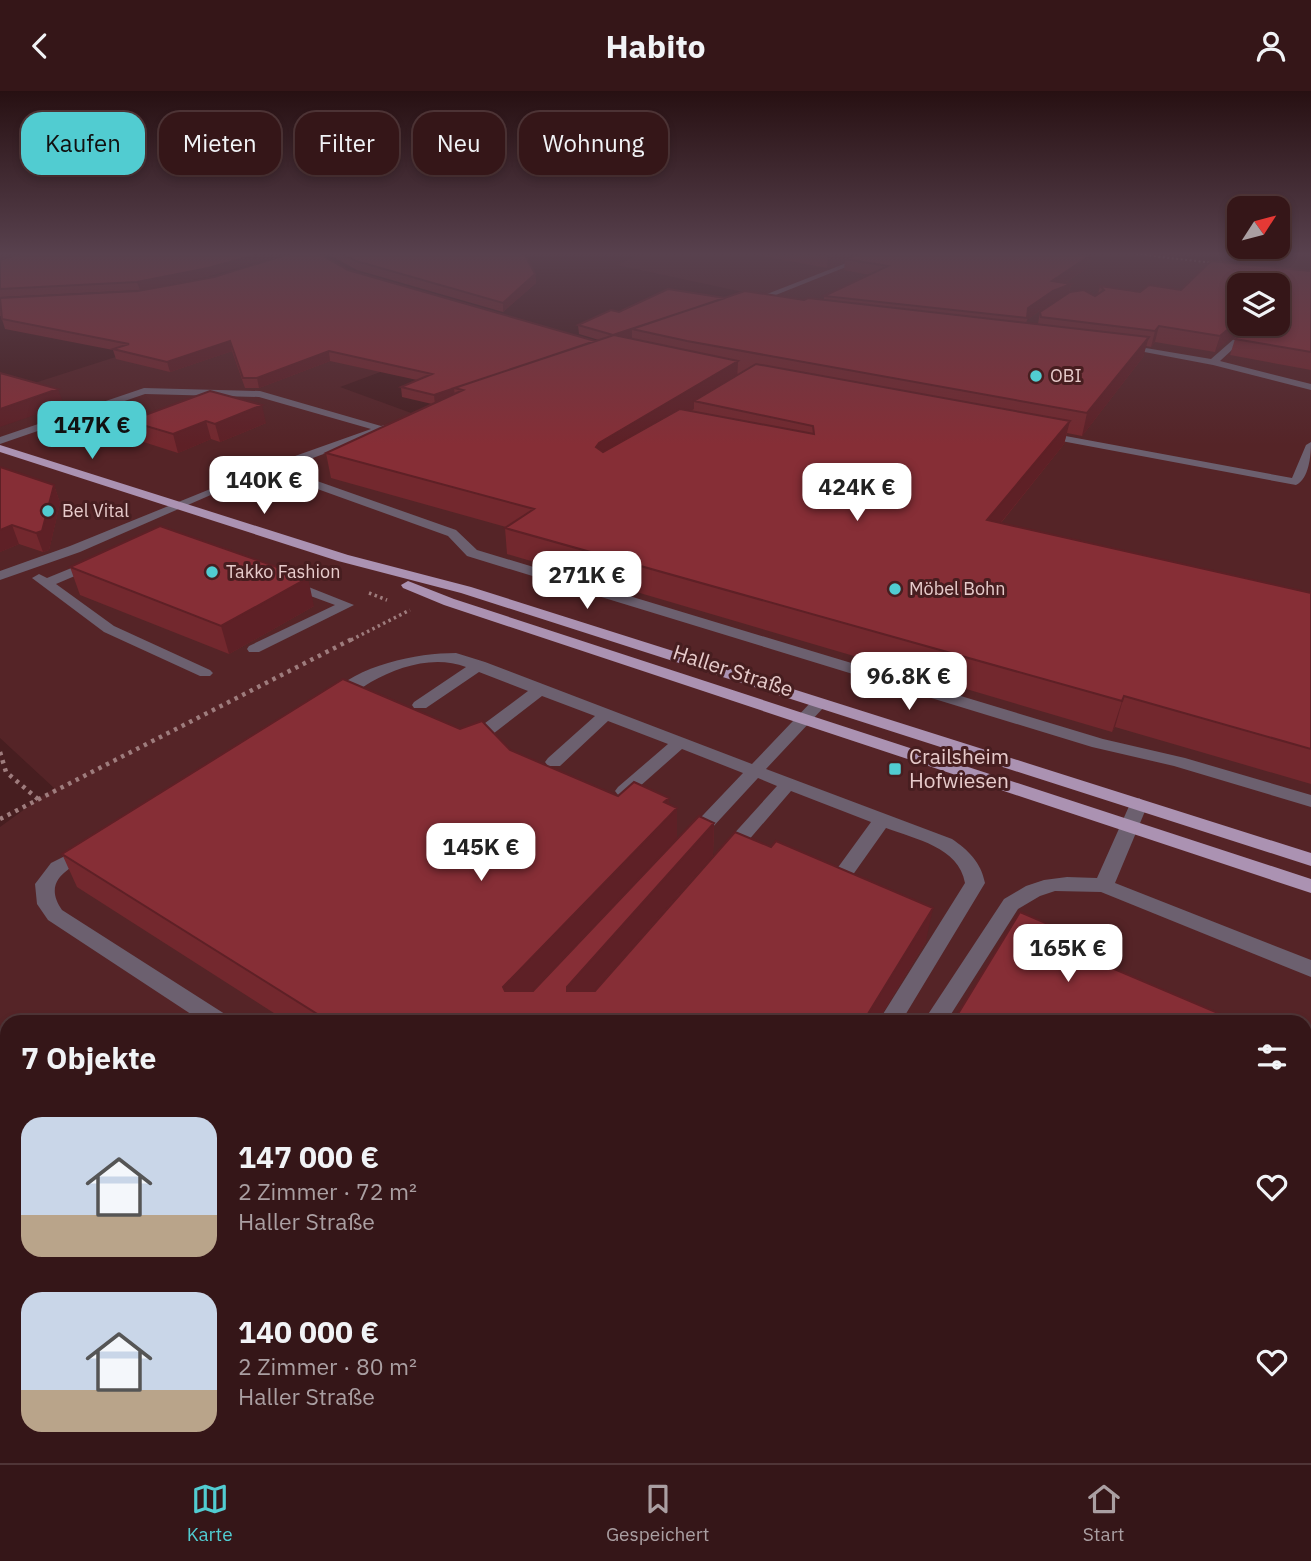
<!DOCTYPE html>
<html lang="de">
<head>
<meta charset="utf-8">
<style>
	body { margin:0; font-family:"IBM Plex Sans",sans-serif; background:#3d1f21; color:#f1f3f6; height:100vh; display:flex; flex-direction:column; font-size:26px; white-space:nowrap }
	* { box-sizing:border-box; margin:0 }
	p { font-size:23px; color:#aa9fa2 }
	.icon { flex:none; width:38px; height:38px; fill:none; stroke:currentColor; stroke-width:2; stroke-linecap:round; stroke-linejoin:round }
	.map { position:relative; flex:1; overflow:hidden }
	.panel { position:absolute; left:0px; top:924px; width:1312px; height:448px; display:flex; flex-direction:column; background:#351618; border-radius:21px 21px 0 0; box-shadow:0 4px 10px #0003,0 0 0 2px #4f3537 }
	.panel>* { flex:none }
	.hud { position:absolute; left:21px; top:21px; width:700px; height:63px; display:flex; gap:14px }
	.needle { width:46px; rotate:54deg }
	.controls { position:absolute; left:1227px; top:105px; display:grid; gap:14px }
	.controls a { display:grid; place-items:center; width:63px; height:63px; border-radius:14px; background:#351618; box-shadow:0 4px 10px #0003,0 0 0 2px #4f3537; font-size:35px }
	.price { position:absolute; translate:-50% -60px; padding:0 16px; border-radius:14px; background:#fff; color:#222; font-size:23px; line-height:46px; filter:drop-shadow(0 2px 4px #0008) }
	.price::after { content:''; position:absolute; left:50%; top:42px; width:21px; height:16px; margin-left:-10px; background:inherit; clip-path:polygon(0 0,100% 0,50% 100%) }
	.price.current { background:#51ccd1; color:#111 }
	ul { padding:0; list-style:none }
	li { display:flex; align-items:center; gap:21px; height:175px; padding:0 21px }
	li span { display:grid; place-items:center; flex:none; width:196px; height:140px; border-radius:21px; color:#555 }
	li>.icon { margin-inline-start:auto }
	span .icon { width:84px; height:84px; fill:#fffc; stroke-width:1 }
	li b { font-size:30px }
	h2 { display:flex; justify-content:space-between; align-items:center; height:84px; padding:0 21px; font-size:30px }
	.chip { padding:0 24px; border-radius:21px; background:#351618; box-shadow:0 4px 10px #0003,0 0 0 2px #4f3537; font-size:24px; line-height:63px }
	.chip.current { background:#51ccd1; color:#111 }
	header { display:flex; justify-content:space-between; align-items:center; height:91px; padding:0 21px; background:#351618; font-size:32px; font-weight:700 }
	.menu { display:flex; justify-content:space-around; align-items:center; height:98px; border-top:2px solid #4f3537; background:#351618; font-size:19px; color:#aa9fa2 }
	.menu a { display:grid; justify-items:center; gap:4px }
	.menu .current { color:#51ccd1 }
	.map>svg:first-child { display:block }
	.built { fill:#552427; fill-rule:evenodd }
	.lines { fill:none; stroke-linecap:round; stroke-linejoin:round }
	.path-far2 { stroke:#9e7c7d; stroke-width:2; stroke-dasharray:2 2.5; stroke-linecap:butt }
	.path-far1 { stroke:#9e7c7d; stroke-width:3.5; stroke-dasharray:2.5 3.5; stroke-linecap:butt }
	.path { stroke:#9e7c7d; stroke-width:4.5; stroke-dasharray:3.5 5; stroke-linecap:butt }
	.minor { fill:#6c606f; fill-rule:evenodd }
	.major { fill:#ab92b2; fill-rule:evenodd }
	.wall { fill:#73282e; fill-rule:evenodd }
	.shaded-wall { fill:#5e2026 }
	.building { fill:#862e36; stroke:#5e2026; stroke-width:2 }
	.poi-dot { fill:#51ccd1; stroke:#471e20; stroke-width:2.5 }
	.labels { text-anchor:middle; stroke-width:6; stroke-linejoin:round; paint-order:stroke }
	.far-poi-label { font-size:18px; fill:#e7cbcb; stroke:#471e20; text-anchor:start }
	.street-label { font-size:21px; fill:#e7cbcb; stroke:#471e20 }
	.poi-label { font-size:21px; fill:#e7cbcb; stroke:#471e20; text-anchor:start }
</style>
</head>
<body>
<header><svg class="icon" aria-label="back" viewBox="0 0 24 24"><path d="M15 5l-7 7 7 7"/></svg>Habito<svg class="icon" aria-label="person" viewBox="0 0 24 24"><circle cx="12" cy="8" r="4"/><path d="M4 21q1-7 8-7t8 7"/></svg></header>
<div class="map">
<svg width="1311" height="1372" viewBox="0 0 1311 1372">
	<rect width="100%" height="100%" fill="#471e20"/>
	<path class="built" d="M 643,162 L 1123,162 L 1311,186 L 1311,1372 L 742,1372 L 735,1365 L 1306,1365 L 1306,931 L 7,931 L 7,1005 L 0,999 L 0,736 L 54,697 L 0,647 L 0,303 L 150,255 L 204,244 L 410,270 L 340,296 L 414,323 L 757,204 L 617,174 ZM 1239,194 L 1278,194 L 1278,233 L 1239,233 Z
		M 439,1365 L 652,1365 L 648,1372 L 447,1372 Z"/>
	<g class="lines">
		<path class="path-far2" d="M 1127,162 L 1213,172"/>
		<path class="path-far1" d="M 369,502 L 387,509
			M 351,549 L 410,519"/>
		<path class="path" d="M 0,661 L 6,681 L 39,709
			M 0,728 L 354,547"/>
		<path class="minor" d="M 872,162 L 881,162 L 751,214 L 744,212 Z
			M 1251,233 L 1260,233 L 1220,270 L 1311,293 L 1311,299 L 1213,274 L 1118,256 L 1122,253 L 1211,268 Z
			M 144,297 L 260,300 L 381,335 L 402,330 L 402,334 L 283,378 L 456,439 L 477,459 L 1103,648 L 1185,667 L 1311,704 L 1311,716 L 1174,675 L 1092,656 L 467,465 L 448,445 L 273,382 L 213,403 L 80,461 L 0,489 L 0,480 L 70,455 L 267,375 L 371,338 L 259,306 L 145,303 L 0,353 L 0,346 Z
			M 1044,341 L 1292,387 L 1306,354 L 1311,351 C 1311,365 1309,388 1296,394 L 1040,346 L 1039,344 Z
			M 91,469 L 96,470 L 96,476 L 56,493 L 114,535 L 210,579 L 213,582 L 210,585 L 200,585 L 104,541 L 32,487 L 39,483 L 47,487 Z
			M 291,489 L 354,514 L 259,561 L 249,561 L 247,558 L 249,555 L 335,514 L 286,496 L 284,493 Z
			M 456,562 L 485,571 L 752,673 L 813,609 L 825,609 L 827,612 L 825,615 L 766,678 L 952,748 C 968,759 981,771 985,792 L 901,931 L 878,931 L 965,792 C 959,756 915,748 886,737 L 840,802 L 826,802 L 823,797 L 871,731 L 791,700 L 735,765 L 721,765 L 718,761 L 721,757 L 777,695 L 758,687 L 699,751 L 685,751 L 683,747 L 685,743 L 743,682 L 682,658 L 630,704 L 618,704 L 615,700 L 618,696 L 668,653 L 608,630 L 560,675 L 548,675 L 545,671 L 548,667 L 595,625 L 542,605 L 489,646 L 477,646 L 475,642 L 477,638 L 528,600 L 479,581 L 426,617 L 414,617 L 412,614 L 414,611 L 466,576 C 435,564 399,575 371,591 C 359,598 345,612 331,608 L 329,605 C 356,574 417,562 456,562 Z
			M 1139,707 L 1148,713 L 1115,792 L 1311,869 L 1311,886 L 1101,801 L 1055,800 L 1040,805 L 1018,818 L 946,931 L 923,931 L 1004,808 L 1026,795 L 1044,789 L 1067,786 L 1097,787 L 1130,713 Z
			M 87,754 L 94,756 L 96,760 L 94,764 C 70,776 41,789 62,819 L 228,925 L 231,931 L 203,931 L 48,829 L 37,813 L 35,793 L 51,772 Z
			M 1311,1210 L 1311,1250 L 1306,1252 L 1306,1212 Z
			M 781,1365 L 815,1365 L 818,1372 L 784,1372 Z
			M 1196,1365 L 1228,1365 L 1226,1372 L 1194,1372 Z"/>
		<path class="major" d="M 0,354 L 348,464 L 471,496 L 1311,762 L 1311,775 L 461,502 L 338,470 L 0,361 Z
			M 408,490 L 454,508 L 1311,788 L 1311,802 L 444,514 L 403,497 L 401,494 Z"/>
	</g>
	<path class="wall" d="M 326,162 L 520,162 L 535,183 L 536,192 L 503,221 L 357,179 Z
		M 746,162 L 1076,162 L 1091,164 L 1089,176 L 1065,192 L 1071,193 L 1069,202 L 1095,205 L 1098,203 L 1100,195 L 1140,201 L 1181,199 L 1311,180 L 1311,279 L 1230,264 L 1235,248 L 1278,233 L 1278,194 L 1239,194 L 1215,261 L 1155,251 L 1151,256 L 1146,255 L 1143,266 L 1082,345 L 1067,342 L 1064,353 L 1001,432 L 1311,502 L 1311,693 L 1115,636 L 1112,641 L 507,463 L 505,437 L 506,436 L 331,387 L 326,362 L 432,313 L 402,306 L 401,296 L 417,289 L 330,270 L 259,297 L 245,297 L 232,260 L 170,281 L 116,268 L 113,259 L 5,238 L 1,225 L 0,225 L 0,207 L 138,200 L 348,179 L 595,250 L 599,249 L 579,243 L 578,234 L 619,221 L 725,207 L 824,209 L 824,205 L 870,184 L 844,179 L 845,170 L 827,177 ZM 1058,209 L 1040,221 L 1038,233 L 1026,232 L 1027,229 L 1050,212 Z
		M 0,169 L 210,185 L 140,199 L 0,206 Z
		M 210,300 L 266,332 L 220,351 L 211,348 L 178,362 L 134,348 L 129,330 Z
		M 0,376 L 54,394 L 60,412 L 49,459 L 43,461 L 19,453 L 0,461 Z
		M 70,476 L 314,515 L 229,563 L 80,504 Z
		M 510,659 L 618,705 L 669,713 L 677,748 L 714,732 L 713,764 L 595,900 L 926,850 L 877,931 L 288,931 L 77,796 L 62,763 Z
		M 1306,960 L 1311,962 L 1311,1163 L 1307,1169 L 1306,1169 Z
		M 976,1365 L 1105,1365 L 1103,1372 L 987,1372 Z
		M 1152,1365 L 1183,1365 L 1178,1372 L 1163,1372 Z"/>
	<path class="shaded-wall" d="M 0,162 L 30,162 L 0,168 Z
		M 262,162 L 291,162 L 210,185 L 140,199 L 137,191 Z
		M 837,162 L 865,162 L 845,168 L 845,170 L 827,177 L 828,165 Z
		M 1091,164 L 1089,176 L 1049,202 L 1052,190 Z
		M 535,183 L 536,192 L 503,221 L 503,212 Z
		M 1071,193 L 1068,205 L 1050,212 L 1027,229 L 1028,217 L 1053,200 Z
		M 1239,229 L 1239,233 L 1247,233 L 1215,261 L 1220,245 Z
		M 1159,235 L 1155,251 L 1151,256 L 1155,240 Z
		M 632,238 L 632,247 L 613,253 L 613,244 Z
		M 1149,246 L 1143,266 L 1082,345 L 1087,322 Z
		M 230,250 L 232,260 L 170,281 L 167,271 Z
		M 595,250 L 454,297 L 455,307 L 435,314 L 434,304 Z
		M 329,260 L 330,270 L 259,297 L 257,287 Z
		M 738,270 L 737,291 L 694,310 L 694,318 L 600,376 L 596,356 L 599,352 Z
		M 58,298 L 64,314 L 0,336 L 0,318 Z
		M 262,314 L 266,332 L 220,351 L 215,333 Z
		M 206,330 L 211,348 L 178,362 L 173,343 Z
		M 1070,330 L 1064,353 L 982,455 L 987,429 Z
		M 54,394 L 60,412 L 49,459 L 43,461 L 36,442 Z
		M 12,434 L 19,453 L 0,461 L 0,439 Z
		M 308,487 L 314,515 L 229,563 L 221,535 Z
		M 1124,605 L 1115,636 L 1112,641 L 1122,610 Z
		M 669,707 L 669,725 L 677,717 L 677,748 L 507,929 L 503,896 Z
		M 714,732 L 713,764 L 569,929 L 567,896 Z
		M 933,817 L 926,850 L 877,931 L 863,931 Z"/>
	<path class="building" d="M 22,162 L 262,162 L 208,177 L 137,191 L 0,198 L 0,169 Z
		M 292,162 L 318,162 L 348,179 L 595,250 L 434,304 L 401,296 L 432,283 L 329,260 L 257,287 L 243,287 L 230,250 L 167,271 L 113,258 L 129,253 L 2,228 L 0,207 L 138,200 L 214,186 Z
		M 340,162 L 520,162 L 525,164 L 535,183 L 503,212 L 356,170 Z
		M 810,162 L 837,162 L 828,165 Z
		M 861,162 L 1076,162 L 1091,164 L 1052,190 L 1071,193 L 1053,200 L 1028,217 L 1027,227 L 824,205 L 888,175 L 845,168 Z
		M 1211,170 L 1311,180 L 1311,261 L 1235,248 L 1252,233 L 1278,233 L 1278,194 L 1239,194 L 1239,229 L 1220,245 L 1159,235 L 1155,240 L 1041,226 L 1040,221 L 1070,201 L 1084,199 L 1095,205 L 1104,199 L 1100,195 L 1140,201 L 1149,194 L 1181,199 Z
		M 668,198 L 725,207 L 613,244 L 578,234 L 611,219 L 619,221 Z
		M 745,200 L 804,209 L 808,207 L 1149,246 L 1087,322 L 687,250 L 632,238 Z
		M 614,244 L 738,270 L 599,352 L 596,356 L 603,361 L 680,318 L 814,343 L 813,335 L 694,310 L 756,273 L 1070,330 L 987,429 L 1311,502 L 1311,658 L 1124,605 L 1122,610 L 505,437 L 534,418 L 326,362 L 463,299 L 454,297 Z
		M 0,282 L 58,298 L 0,318 Z
		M 210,300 L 262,314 L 215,333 L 206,330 L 173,343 L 129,330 Z
		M 0,376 L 54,394 L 42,440 L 36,442 L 12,434 L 0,439 Z
		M 160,435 L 308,487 L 221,535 L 70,476 Z
		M 343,588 L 460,638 L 482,630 L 510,659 L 618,705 L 634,691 L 669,707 L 664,711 L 677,717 L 503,896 L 505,900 L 533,900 L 699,725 L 714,732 L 567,896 L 567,900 L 595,900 L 735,741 L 771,756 L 776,750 L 933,817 L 863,931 L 330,931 L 62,763 Z
		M 1020,821 L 1120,864 L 1114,878 L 1239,931 L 953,931 Z
		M 202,925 L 211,931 L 194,931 Z
		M 1306,960 L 1311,962 L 1311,1128 L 1306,1125 Z
		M 1035,1365 L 1105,1365 L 1103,1372 L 1046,1372 Z"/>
	<linearGradient id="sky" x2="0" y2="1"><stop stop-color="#271012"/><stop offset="0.46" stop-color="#58414e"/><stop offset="1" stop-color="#58414e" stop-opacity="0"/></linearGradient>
	<rect width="1311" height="354" fill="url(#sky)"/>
	<g class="poi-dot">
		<circle cx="1036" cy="285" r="7"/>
		<circle cx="48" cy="420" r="7"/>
		<circle cx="212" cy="481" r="7"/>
		<circle cx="895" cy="498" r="7"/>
		<rect x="888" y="671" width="14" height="14" rx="3.5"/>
	</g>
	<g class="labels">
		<g class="far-poi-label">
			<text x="1050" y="291">OBI</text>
			<text x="62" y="426">Bel Vital</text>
			<text x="226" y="487">Takko Fashion</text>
			<text x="909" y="504">Möbel Bohn</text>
		</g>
		<g class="street-label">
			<text transform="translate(733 580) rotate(18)" y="7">Haller Straße</text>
		</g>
		<g class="poi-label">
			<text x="909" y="673">Crailsheim<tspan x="909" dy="24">Hofwiesen</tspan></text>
		</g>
	</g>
</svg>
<div class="controls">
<a><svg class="needle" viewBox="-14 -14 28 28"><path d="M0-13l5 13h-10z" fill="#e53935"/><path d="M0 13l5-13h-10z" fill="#aa9fa2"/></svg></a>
<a><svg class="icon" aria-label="layers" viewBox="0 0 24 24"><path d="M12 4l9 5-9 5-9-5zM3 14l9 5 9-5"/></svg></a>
</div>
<b class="price current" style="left:92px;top:370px">147K €</b>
<b class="price" style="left:264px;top:425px">140K €</b>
<b class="price" style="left:857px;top:432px">424K €</b>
<b class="price" style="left:587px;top:520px">271K €</b>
<b class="price" style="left:909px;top:621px">96.8K €</b>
<b class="price" style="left:481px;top:792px">145K €</b>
<b class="price" style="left:1068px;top:893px">165K €</b>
<div class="hud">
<a class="chip current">Kaufen</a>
<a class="chip">Mieten</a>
<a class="chip">Filter</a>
<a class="chip">Neu</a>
<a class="chip">Wohnung</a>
</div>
<section class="panel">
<h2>7 Objekte<svg class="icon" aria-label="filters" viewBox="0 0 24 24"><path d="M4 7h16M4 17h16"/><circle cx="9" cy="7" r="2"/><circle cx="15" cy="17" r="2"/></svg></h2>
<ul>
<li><span style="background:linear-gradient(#c9d6e8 70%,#b9a48a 0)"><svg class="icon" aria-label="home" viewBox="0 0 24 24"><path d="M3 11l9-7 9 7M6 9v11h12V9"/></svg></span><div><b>147 000 €</b><p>2 Zimmer · 72 m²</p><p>Haller Straße</p></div><svg class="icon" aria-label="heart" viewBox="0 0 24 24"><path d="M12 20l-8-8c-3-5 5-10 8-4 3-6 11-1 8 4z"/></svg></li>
<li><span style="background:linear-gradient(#c9d6e8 70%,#b9a48a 0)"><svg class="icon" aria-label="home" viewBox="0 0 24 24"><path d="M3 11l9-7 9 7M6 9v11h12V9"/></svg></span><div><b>140 000 €</b><p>2 Zimmer · 80 m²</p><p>Haller Straße</p></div><svg class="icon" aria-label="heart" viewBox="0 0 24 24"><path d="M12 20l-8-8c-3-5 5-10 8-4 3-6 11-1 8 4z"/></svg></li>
</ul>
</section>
</div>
<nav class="menu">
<a class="current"><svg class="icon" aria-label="map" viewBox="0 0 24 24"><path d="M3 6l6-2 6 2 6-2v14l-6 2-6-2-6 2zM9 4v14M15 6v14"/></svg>Karte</a>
<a><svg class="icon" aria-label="saved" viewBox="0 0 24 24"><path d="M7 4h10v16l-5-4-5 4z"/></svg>Gespeichert</a>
<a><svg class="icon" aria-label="home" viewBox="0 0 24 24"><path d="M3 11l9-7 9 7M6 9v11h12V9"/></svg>Start</a>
</nav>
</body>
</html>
